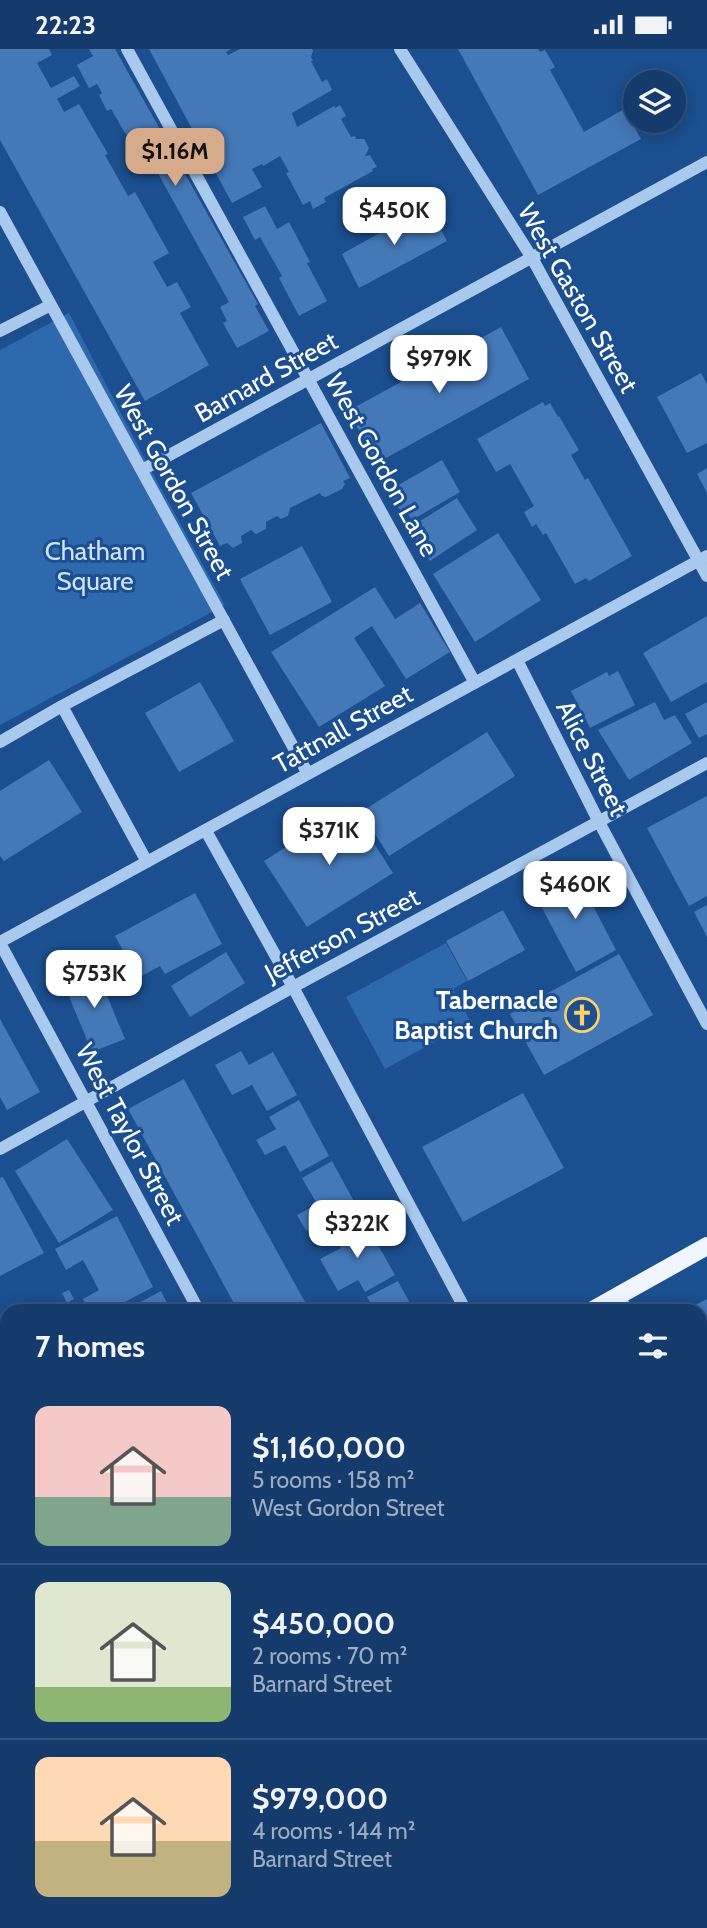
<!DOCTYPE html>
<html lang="en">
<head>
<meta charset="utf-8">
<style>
	body { margin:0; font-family:Cabin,sans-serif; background:#214673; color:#f1f3f6; height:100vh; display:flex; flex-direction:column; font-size:26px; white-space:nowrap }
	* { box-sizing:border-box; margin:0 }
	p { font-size:23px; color:#9dadc1 }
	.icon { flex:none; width:38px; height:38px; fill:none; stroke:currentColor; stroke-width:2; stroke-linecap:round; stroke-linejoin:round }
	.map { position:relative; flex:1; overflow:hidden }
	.side { position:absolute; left:0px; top:1255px; width:707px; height:625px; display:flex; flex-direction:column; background:#143b6b; border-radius:21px 21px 0 0; box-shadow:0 4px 18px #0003,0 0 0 2px #33557e }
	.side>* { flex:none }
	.buttons { position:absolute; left:623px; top:21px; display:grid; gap:14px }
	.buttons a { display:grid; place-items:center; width:63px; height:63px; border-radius:50%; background:#143b6b; box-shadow:0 4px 18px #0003,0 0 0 2px #33557e; font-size:35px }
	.price { position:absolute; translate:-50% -60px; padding:0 16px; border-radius:14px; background:#fff; color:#222; font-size:23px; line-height:46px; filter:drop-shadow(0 2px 4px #0008) }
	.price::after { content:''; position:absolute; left:50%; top:42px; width:21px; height:16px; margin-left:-10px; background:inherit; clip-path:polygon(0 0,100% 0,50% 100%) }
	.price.active { background:#d6ab8b; color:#111 }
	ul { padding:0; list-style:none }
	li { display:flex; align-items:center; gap:21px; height:175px; padding:0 35px }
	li+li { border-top:2px solid #33557e }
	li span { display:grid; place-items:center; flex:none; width:196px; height:140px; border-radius:14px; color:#555 }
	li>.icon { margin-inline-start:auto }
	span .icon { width:84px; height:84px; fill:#fffc; stroke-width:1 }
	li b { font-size:30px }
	h2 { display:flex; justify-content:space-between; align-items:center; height:84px; padding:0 35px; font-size:30px }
	.status { display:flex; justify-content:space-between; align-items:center; height:49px; padding:0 35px; background:#143b6b; direction:ltr }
	.status svg { height:19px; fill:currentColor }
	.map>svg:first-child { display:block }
	.green { fill:#2e69ad }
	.building { fill:#4478b7 }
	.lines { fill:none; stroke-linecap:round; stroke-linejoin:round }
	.minor { stroke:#a9c9ee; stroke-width:12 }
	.major { stroke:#f0f6ff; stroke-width:18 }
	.highway { stroke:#fff; stroke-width:21 }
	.highway-bridge { stroke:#fff; stroke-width:21 }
	.labels { text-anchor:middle; stroke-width:6; stroke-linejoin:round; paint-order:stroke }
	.street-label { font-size:26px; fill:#fff; stroke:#1b4f8f }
	.park-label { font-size:26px; fill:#cfe3fa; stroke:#1b4f8f }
	.poi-label { font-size:26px; font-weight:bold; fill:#fff; stroke:#1b4f8f; text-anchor:end }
</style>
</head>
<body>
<div class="status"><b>22:23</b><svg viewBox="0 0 49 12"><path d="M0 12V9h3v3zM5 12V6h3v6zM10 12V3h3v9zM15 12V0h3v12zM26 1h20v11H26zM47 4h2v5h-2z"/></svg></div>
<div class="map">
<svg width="707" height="1879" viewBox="0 0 707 1879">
	<rect width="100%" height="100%" fill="#1b4f8f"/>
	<path class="green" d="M 69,264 L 147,414 L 225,556 L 0,676 L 0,301 Z
		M 446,894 L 467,932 L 453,940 L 471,973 L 385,1020 L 346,948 Z"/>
	<path class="building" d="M 0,0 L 49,0 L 52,6 L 37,14 L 51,39 L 74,27 L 80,37 L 57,50 L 60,55 L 64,63 L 79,55 L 108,105 L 105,106 L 128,147 L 135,143 L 169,204 L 153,213 L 167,238 L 177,233 L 189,255 L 191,258 L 180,264 L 209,316 L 145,352 L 0,91 Z
		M 89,0 L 115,0 L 258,255 L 255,257 L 269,282 L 237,299 L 223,274 L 227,272 L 220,258 L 229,253 L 139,90 L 131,94 L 111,60 L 107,62 L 99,46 L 102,44 L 97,35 L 89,39 L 77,16 L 93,7 Z
		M 149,0 L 231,0 L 226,3 L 228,6 L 240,0 L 312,0 L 313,2 L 311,8 L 313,12 L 311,12 L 322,33 L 327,30 L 332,41 L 292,64 L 297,78 L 334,57 L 335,59 L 340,56 L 346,67 L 341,70 L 351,88 L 355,87 L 356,90 L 364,90 L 369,99 L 365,107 L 370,106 L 377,118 L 372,120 L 373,122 L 324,149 L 326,153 L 313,160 L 310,152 L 303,156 L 286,124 L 289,123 L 280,107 L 263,117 L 262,115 L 252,120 L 262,138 L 232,154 Z
		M 458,0 L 538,0 L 540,3 L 545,1 L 555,18 L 550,21 L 584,83 L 624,60 L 641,90 L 538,146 Z
		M 265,157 L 277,180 L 289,173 L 310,213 L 307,214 L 327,252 L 299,267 L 279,229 L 282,227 L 260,188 L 255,191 L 243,168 Z
		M 428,157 L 447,192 L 359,239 L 342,205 Z
		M 501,278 L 529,330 L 377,414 L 348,362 Z
		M 701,324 L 707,335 L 707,394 L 687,404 L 657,348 Z
		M 543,353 L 545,357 L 550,354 L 558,368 L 559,367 L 579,401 L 571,406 L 585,431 L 588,429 L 632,507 L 589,532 L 586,529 L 575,535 L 546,484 L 543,486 L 536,475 L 532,478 L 524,463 L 534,457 L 510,415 L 496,423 L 477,390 Z
		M 321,374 L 350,429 L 343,432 L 345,435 L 342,440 L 326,448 L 322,447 L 320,444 L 290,459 L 288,467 L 281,470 L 277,467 L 266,473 L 266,480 L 256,485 L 251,481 L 241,487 L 242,494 L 233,499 L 227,494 L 220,497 L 191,444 Z
		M 442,411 L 460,443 L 412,471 L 406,462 L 402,464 L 393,450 L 398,447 L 393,439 Z
		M 707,419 L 707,444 L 697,425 Z
		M 457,449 L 477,481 L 430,512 L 409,479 Z
		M 498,484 L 541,551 L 475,593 L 433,525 Z
		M 302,497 L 332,553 L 270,586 L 240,530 Z
		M 375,538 L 395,570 L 420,554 L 450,603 L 406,630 L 372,577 L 354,589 L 385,637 L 319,678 L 271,603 Z
		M 707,567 L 707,633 L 671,653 L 643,604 Z
		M 618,622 L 635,656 L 590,679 L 571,642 L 607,623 L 609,627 Z
		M 200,633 L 234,692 L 179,723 L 145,664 Z
		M 655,653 L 664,671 L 675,666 L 692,694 L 629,731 L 598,681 Z
		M 707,653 L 707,685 L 699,689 L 685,665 Z
		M 487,683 L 515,727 L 389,807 L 361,763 Z
		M 49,711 L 82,763 L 4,812 L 0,807 L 0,742 Z
		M 707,747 L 707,847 L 689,857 L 647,779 Z
		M 350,757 L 393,824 L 307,878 L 264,812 Z
		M 575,822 L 616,901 L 576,923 L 534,844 Z
		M 195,844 L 222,895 L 165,925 L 160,917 L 138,929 L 115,887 Z
		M 707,856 L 707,888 L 694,863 Z
		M 503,861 L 525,901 L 468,932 L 446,892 Z
		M 226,903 L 245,934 L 190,968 L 171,937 Z
		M 619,905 L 653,966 L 544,1026 L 510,965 Z
		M 96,920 L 125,990 L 92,1003 L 63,933 Z
		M 0,970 L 40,1043 L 7,1061 L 0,1048 Z
		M 241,1002 L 249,1016 L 273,1003 L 297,1046 L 267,1062 L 252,1036 L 232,1046 L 215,1016 Z
		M 184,1030 L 248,1150 L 310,1262 L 238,1262 L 211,1212 L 128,1060 Z
		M 523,1044 L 564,1119 L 463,1173 L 422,1098 Z
		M 299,1051 L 329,1107 L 300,1123 L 285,1096 L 265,1106 L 256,1091 L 276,1080 L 269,1068 Z
		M 67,1090 L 113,1161 L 59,1194 L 15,1122 Z
		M 332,1112 L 362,1167 L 332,1183 L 325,1171 L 306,1182 L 297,1166 L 317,1155 L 302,1129 Z
		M 3,1128 L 44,1204 L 0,1227 L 0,1129 Z
		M 117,1167 L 153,1238 L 108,1262 L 89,1262 L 83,1250 L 99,1241 L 83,1211 L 66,1221 L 55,1200 Z
		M 364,1171 L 395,1226 L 365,1243 L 358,1231 L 338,1242 L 320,1210 L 341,1199 L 334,1187 Z
		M 398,1232 L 414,1262 L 369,1262 L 374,1260 L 367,1248 Z
		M 69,1241 L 74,1250 L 67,1254 L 62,1244 Z
		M 161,1242 L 171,1262 L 124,1262 Z
		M 707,1250 L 707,1357 L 700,1360 L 700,1262 L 684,1262 Z
		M 7,1274 L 7,1291 L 0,1278 Z
		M 707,1402 L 707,1459 L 700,1445 L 700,1405 Z
		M 0,1453 L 3,1459 L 7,1461 L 7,1513 L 4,1514 L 7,1519 L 0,1522 Z
		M 69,1872 L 129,1872 L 132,1879 L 48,1879 L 56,1874 L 59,1878 Z
		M 132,1872 L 167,1872 L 170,1879 L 136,1879 Z
		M 170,1872 L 241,1872 L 245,1879 L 173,1879 Z"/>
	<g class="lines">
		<path class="minor" d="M 127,0 L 475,634
			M 400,0 L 532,209 L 707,527
			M 0,163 L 308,725
			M 0,282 L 51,256
			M 142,421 L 707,113
			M 517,611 L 599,773 L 707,975
			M 62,657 L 147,813
			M 0,693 L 62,657 L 224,571
			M 206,782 L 293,938 L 466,1262
			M 0,893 L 707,507
			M 0,894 L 199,1262
			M 0,1100 L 293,938 L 707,714
			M 619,1246 L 627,1262
			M 0,1353 L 7,1366
			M 700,1530 L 707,1544"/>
		<path class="major" d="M 591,1262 L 707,1197
			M 0,1581 L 7,1577
			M 700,1751 L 707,1748
			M 459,1879 L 471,1872"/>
		<path class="highway" d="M 0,1728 L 7,1727
			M 546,1872 L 553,1879"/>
		<path class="highway-bridge" d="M 700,1715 L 707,1716"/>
	</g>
	<defs>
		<g id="church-ring" transform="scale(1.75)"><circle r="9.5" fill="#1b4f8f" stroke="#ffd166" stroke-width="1.5"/><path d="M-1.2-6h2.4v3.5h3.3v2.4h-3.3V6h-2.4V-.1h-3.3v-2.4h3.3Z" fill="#ffd166"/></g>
	</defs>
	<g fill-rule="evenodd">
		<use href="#church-ring" x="582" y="966"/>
	</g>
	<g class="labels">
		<g class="street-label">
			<text transform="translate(578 249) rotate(60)" y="9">West Gaston Street</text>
			<text transform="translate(266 328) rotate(-29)" y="9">Barnard Street</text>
			<text transform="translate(382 416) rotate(61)" y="9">West Gordon Lane</text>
			<text transform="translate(174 433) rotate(61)" y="9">West Gordon Street</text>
			<text transform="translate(343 680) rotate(-29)" y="9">Tattnall Street</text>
			<text transform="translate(592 709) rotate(63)" y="9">Alice Street</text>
			<text transform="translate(342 886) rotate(-28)" y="9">Jefferson Street</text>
			<text transform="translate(130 1085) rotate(62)" y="9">West Taylor Street</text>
		</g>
		<g class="park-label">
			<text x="95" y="511">Chatham<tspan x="95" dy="30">Square</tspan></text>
		</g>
		<g class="poi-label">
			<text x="558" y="960">Tabernacle<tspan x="558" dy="30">Baptist Church</tspan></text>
		</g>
	</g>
</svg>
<div class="buttons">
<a><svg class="icon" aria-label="layers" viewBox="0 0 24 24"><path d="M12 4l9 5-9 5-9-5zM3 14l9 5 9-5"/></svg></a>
</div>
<b class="price active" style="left:175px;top:139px">$1.16M</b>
<b class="price" style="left:394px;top:198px">$450K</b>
<b class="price" style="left:439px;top:346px">$979K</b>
<b class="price" style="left:329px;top:818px">$371K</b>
<b class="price" style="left:575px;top:872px">$460K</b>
<b class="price" style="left:94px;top:961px">$753K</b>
<b class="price" style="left:357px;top:1211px">$322K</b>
<section class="side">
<h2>7 homes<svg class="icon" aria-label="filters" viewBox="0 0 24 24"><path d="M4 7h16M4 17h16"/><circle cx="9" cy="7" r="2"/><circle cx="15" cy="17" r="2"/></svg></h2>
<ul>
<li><span style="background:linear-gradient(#f6c9c9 65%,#7fa58c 0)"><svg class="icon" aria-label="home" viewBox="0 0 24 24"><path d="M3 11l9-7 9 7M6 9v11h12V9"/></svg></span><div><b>$1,160,000</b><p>5 rooms · 158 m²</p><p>West Gordon Street</p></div></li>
<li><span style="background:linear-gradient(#dfe7d0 75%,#8fb573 0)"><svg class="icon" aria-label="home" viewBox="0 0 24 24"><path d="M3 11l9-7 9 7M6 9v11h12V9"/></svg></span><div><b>$450,000</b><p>2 rooms · 70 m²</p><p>Barnard Street</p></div></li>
<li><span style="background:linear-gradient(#ffd9b3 60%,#c2b280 0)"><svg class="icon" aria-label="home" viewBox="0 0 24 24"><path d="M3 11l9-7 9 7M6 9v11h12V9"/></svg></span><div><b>$979,000</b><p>4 rooms · 144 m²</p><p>Barnard Street</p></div></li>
</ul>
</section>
</div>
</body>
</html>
